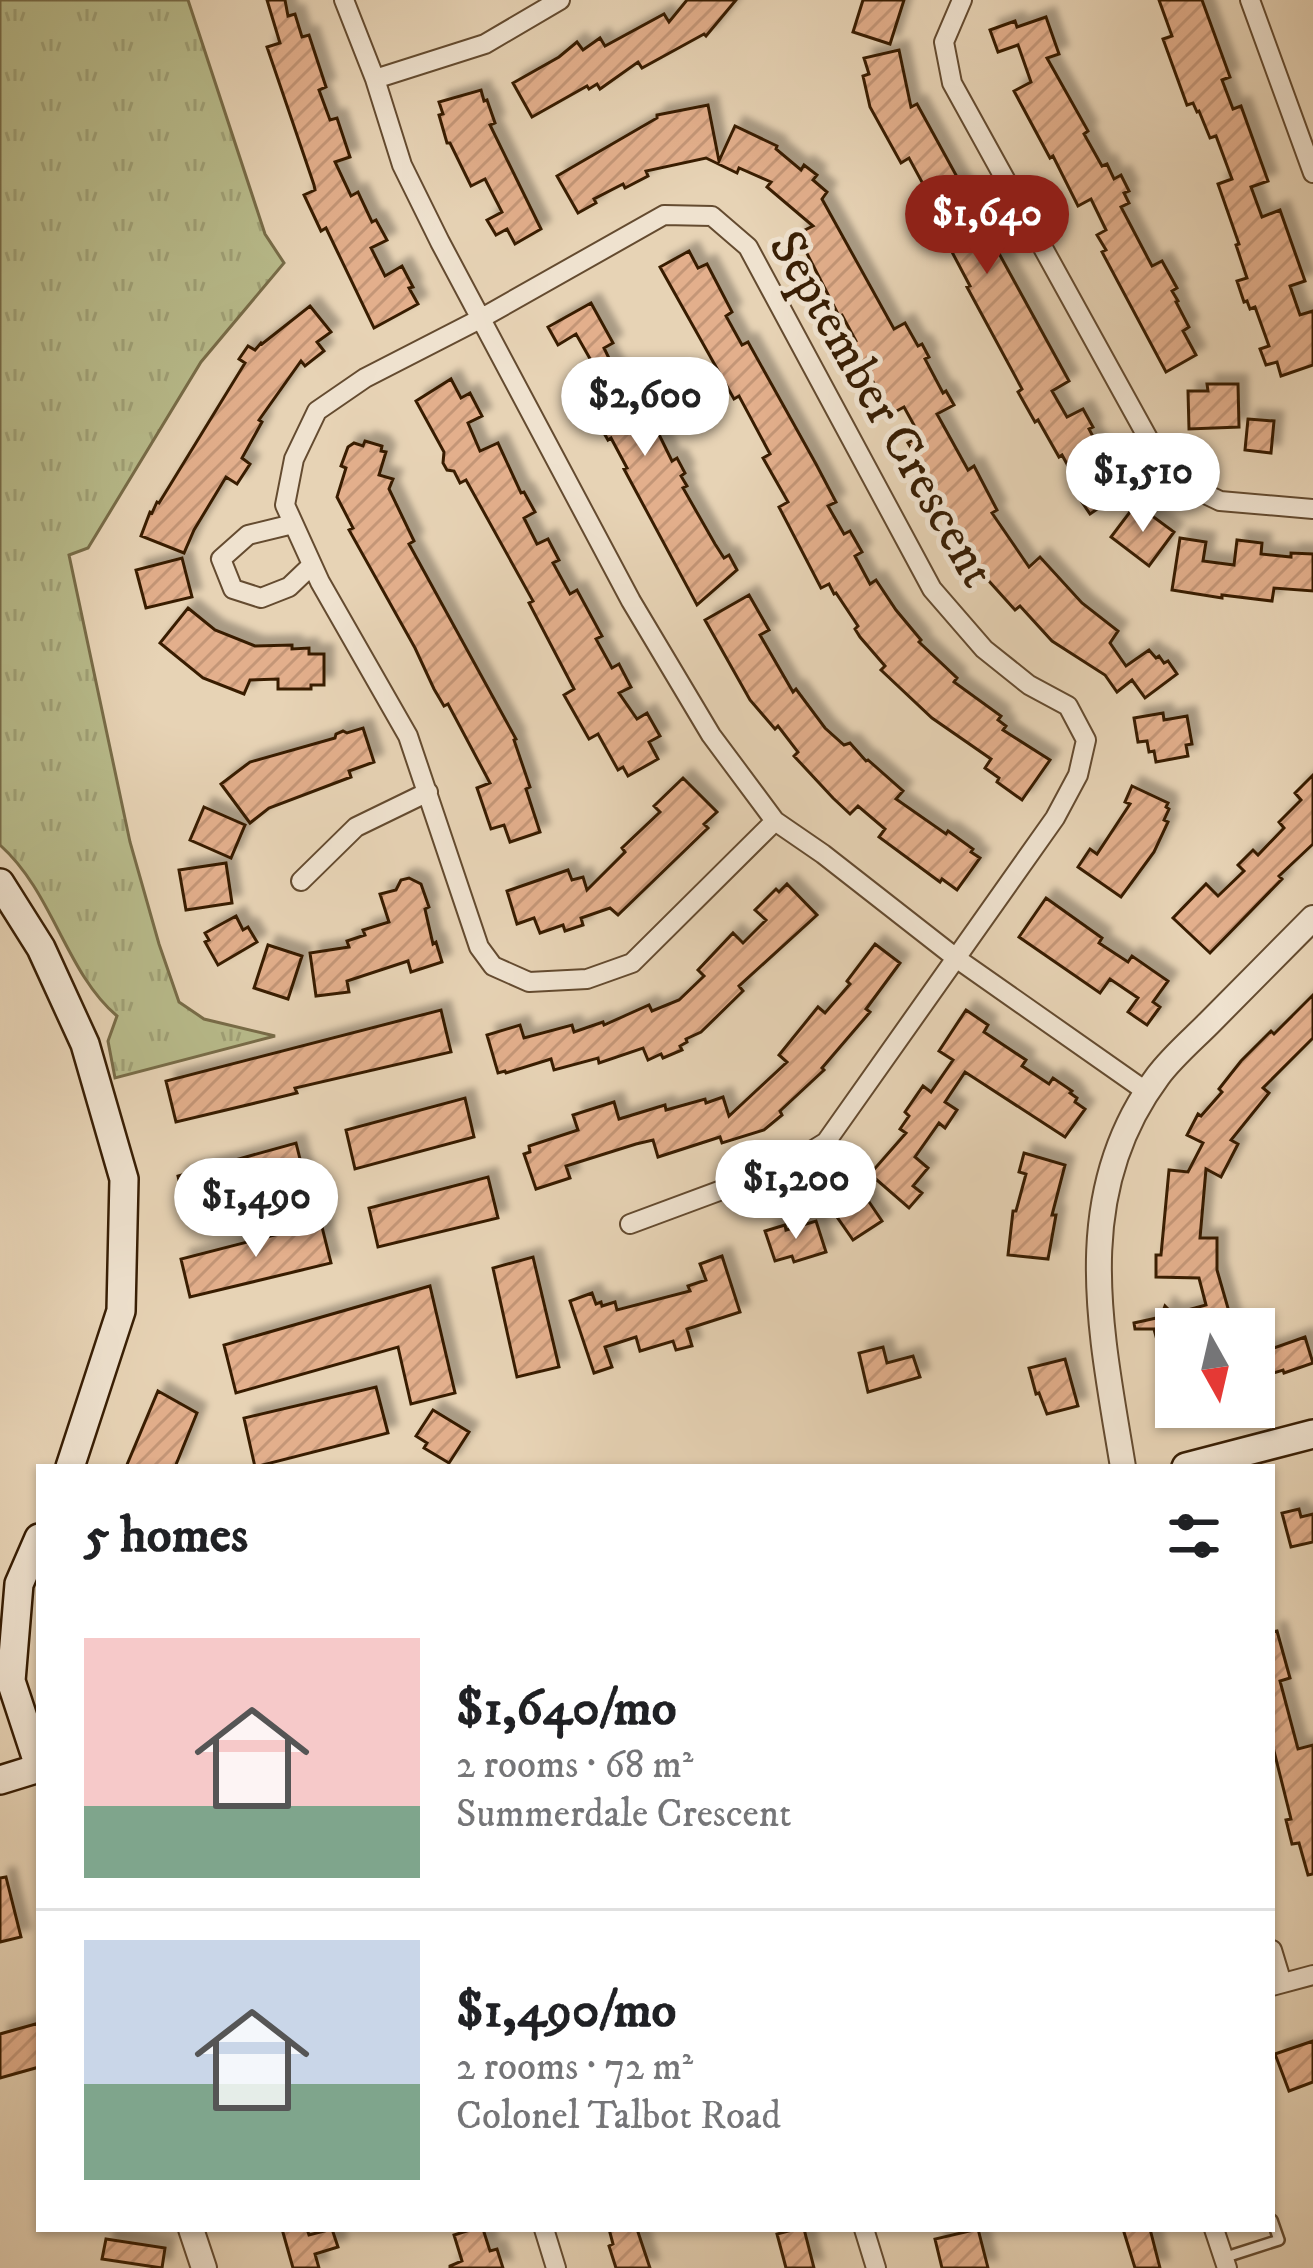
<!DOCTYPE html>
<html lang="en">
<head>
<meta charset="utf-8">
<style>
	body { margin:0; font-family:"IM FELL DW Pica",serif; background:#f2f2f2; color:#202124; height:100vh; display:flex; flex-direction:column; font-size:45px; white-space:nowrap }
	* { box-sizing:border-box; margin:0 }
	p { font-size:39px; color:#757577 }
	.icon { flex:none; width:66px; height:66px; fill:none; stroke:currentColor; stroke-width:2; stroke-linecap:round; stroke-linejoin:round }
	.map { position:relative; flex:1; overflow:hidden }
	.side { position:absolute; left:36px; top:1464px; width:1239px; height:768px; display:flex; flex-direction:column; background:#fff; border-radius:0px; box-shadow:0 3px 9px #0004 }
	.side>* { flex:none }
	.needle { width:78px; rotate:172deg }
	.tools { position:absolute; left:1155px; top:1308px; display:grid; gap:24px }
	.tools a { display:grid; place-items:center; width:120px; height:120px; border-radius:0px; background:#fff; box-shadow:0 3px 9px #0004; font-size:60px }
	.price { position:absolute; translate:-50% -102px; padding:0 27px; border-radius:42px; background:#fff; color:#222; font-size:39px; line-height:78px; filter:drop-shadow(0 3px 6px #0008) }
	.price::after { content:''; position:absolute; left:50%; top:72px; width:36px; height:27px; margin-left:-18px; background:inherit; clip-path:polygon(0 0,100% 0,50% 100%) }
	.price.current { background:#8f2418; color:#fff }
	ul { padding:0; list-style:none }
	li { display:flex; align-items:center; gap:36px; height:300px; padding:0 48px }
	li+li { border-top:3px solid #e0e0e0 }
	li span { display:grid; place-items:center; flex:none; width:336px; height:240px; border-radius:0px; color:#555 }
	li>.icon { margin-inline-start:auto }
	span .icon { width:144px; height:144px; fill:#fffc; stroke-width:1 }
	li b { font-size:51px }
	h2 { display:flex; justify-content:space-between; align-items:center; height:144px; padding:0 48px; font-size:51px }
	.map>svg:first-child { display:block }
	.grass { fill:url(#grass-tufts); stroke:#786c48; stroke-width:3 }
	.building { fill:url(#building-hatch); stroke:#381e04; stroke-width:3; filter:url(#shadow) }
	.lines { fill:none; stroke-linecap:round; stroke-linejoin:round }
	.service-casing { stroke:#644b30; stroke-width:14 }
	.minor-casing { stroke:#644b30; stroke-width:22 }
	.tertiary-casing { stroke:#644b30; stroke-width:28 }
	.secondary-casing { stroke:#381e04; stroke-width:32 }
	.service { stroke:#efe2cf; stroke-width:9 }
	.minor { stroke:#efe2cf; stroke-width:18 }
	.tertiary { stroke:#efe2cf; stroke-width:24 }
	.secondary { stroke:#efe2cf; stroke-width:27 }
	.labels { text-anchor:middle; stroke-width:10; stroke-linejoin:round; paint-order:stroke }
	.street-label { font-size:51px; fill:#381e04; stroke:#efe2cf }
</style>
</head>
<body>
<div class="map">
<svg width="1313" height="2268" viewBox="0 0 1313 2268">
	<defs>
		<pattern id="grass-tufts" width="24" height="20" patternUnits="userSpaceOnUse" patternTransform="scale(3)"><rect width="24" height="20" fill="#b8bb8b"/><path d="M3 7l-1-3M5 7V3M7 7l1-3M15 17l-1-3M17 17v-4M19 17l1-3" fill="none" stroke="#9fa076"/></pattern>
		<pattern id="building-hatch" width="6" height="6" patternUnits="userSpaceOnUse" patternTransform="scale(3)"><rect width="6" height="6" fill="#e3af8c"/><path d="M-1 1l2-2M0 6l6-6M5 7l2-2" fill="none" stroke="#c49677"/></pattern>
		<filter id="shadow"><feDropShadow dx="9" dy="-9" stdDeviation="3" flood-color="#0004"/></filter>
	</defs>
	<rect width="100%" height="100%" fill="#e7d3b5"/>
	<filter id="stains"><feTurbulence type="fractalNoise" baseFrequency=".00167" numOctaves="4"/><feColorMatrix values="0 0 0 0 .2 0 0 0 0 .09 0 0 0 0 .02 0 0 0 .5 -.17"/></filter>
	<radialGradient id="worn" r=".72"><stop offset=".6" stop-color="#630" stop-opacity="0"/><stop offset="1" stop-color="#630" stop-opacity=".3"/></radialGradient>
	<path class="grass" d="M 0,0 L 188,0 L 265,234 L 284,263 L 201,362 L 88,548 L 69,555 L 130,842 L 159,944 L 179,1002 L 204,1019 L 275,1036 L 115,1078 L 108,1041 L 117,1016 C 66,973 53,892 0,845 Z"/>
	<path class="building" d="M 267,0 L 285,0 L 288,16 L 295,14 L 302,37 L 309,35 L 326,87 L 319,90 L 330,120 L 337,118 L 350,157 L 335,162 L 351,196 L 358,192 L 372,222 L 376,220 L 387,240 L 371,248 L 385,276 L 402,266 L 413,287 L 409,288 L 418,304 L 374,328 L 326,228 L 321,231 L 304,195 L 315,190 L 314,185 L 267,47 L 280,43 Z
		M 687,0 L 736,0 L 706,36 L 704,34 L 642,68 L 638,62 L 600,89 L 597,84 L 589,89 L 587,86 L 532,117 L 513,83 L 559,57 L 577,42 L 583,50 L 600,38 L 605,46 L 664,14 L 669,22 Z
		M 863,0 L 904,0 L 890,44 L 853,32 Z
		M 1159,0 L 1202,0 L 1230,77 L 1222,80 L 1233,109 L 1241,106 L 1268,181 L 1251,187 L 1262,217 L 1280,210 L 1305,281 L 1290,286 L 1300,315 L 1313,311 L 1313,365 L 1281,376 L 1277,362 L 1266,365 L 1260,349 L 1269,346 L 1255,307 L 1250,309 L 1247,301 L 1244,302 L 1237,281 L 1247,278 L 1236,245 L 1239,244 L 1218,184 L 1232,179 L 1216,136 L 1210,138 L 1199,111 L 1197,112 L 1193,103 L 1187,105 L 1163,39 L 1172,36 Z
		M 1046,17 L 1059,54 L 1047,58 L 1088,131 L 1084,134 L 1102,166 L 1107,164 L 1114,179 L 1121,175 L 1129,191 L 1124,193 L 1129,203 L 1121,207 L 1152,266 L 1162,261 L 1177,288 L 1172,291 L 1178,301 L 1176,302 L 1189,327 L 1183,331 L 1196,355 L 1166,372 L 1102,252 L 1106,250 L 1097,235 L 1106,230 L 1091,199 L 1078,206 L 1053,156 L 1050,158 L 1014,91 L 1031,82 L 1018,45 L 998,52 L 990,30 L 1015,21 L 1017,27 Z
		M 899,50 L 911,107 L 917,104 L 1069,381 L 1052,391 L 1067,417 L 1083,409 L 1093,427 L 1089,429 L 1099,448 L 1086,454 L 1115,497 L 1090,514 L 1071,486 L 1077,482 L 1062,455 L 1059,457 L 1038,420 L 1035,422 L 1018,392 L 1022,389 L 967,287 L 970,286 L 943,235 L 949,232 L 909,158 L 901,163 L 870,107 L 863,76 L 869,74 L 864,58 Z
		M 481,90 L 484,101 L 487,100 L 495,123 L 490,125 L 541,229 L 515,244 L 507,229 L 496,235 L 487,220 L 502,212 L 485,179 L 471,186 L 450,143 L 447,143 L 439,115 L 443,114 L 439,102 Z
		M 708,105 L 719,161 L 735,126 L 777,146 L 776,149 L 801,170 L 804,165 L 817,175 L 813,180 L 827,192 L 822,199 L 894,329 L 905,323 L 918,346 L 922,344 L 929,357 L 925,359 L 943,393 L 946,391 L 954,405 L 937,414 L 968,470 L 974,466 L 997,510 L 992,513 L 1029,567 L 1040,557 L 1082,603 L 1118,631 L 1110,643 L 1126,666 L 1149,650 L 1156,658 L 1159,656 L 1164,663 L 1168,661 L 1177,674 L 1145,698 L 1132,680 L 1117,692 L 1105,675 L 1052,641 L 1020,606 L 1015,610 L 988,580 L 955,533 L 933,489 L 936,487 L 908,443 L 920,436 L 904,407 L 891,414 L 852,344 L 856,341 L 842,315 L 839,316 L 797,234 L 813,226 L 767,187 L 771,182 L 739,168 L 737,173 L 706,158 L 646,171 L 648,176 L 625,188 L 623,184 L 594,199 L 596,203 L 578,213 L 557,176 L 657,118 L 657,115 Z
		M 689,251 L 698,268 L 707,264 L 732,312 L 726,316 L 742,345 L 748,342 L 816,464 L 836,502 L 828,506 L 844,534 L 850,531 L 862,552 L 855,556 L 870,584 L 876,580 L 896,610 L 921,640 L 919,642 L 957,678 L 954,682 L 1001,716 L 998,720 L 1006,726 L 1003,730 L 1050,760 L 1022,800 L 997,782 L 999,778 L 985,768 L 991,759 L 932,718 L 881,670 L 885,666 L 860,637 L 855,629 L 858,626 L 836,593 L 834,594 L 829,584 L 821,588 L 779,507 L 788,502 L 763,458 L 770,454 L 739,396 L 734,399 L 660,267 Z
		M 591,303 L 613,343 L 604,348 L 622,385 L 640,416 L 648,412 L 672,461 L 677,458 L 685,473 L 681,476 L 687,486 L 683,488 L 715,544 L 724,558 L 729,555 L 737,570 L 697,605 L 624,469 L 627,468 L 611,438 L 608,440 L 571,376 L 593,364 L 576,334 L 558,345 L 548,327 Z
		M 310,306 L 331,332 L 317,342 L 324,351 L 305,366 L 301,361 L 259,420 L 262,422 L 242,458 L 250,464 L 237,484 L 226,477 L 194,530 L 184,553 L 141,536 L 150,512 L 152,513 L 157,502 L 159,503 L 245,363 L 239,359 L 248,346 L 255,350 L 261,343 L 262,344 Z
		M 451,379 L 461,398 L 470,393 L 482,416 L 468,423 L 480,451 L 498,443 L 521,493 L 524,492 L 535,512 L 524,518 L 537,544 L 548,539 L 559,560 L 553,563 L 570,594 L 577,590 L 602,636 L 596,639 L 612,668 L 619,664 L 631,687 L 619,693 L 637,719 L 647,713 L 660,736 L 649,742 L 658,759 L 628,776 L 623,767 L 618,770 L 598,734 L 589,739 L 564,695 L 574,689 L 529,603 L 533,601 L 466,480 L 460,483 L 454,471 L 447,470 L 443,463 L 444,452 L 416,401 Z
		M 1207,384 L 1238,384 L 1239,427 L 1189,429 L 1188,391 L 1208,391 Z
		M 1248,419 L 1274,421 L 1271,453 L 1245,450 Z
		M 365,441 L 382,446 L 381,451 L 386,452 L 379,475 L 393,479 L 389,489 L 414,541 L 409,544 L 516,739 L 514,740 L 530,787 L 526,789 L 540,832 L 510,842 L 504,825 L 491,829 L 477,788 L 490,783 L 448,704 L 444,706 L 434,689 L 415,648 L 349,530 L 353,528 L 337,497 L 346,468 L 341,466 L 348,447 L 354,443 L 363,446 Z
		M 1136,504 L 1174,532 L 1149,566 L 1111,537 Z
		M 1180,538 L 1206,542 L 1203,561 L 1234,565 L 1237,540 L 1262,543 L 1261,554 L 1291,557 L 1291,553 L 1313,554 L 1313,591 L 1274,588 L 1272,601 L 1222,595 L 1222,598 L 1172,590 Z
		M 182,558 L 192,597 L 146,608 L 136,570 Z
		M 749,595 L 769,630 L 760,635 L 793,692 L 796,689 L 825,728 L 844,745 L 850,743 L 866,761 L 868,760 L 903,791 L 896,799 L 946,834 L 948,831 L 973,849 L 971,852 L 980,858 L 957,890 L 942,879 L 940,882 L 879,837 L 885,829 L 858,806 L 850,814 L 833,798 L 794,756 L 798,752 L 778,726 L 775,729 L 750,700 L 705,620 Z
		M 188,608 L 215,630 L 255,646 L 292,645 L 292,649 L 309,648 L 309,654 L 324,654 L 324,685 L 311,685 L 311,689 L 278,689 L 278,679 L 250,680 L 244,694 L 203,678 L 160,643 Z
		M 1163,713 L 1164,720 L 1187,716 L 1192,744 L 1186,745 L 1188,756 L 1156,762 L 1154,751 L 1149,752 L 1147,741 L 1138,742 L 1134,718 Z
		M 363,728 L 374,762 L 349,771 L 351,777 L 269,808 L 250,823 L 221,784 L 250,762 L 335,738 L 336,734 L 343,731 L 347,733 Z
		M 1313,775 L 1313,844 L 1279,876 L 1282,879 L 1210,953 L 1173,918 L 1206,884 L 1218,896 L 1244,871 L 1238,865 L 1253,850 L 1258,855 L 1284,828 L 1279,822 L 1301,800 L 1295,793 Z
		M 683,778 L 717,812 L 704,824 L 708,828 L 618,915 L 610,908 L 581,918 L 583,925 L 565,931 L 563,925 L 540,933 L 534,918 L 517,924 L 507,891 L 568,870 L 572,880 L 583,877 L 587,890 L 625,852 L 622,848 L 660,812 L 654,806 Z
		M 1132,786 L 1168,803 L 1166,807 L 1169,809 L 1164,820 L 1168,822 L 1154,852 L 1121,897 L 1078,867 L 1090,849 L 1097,854 L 1130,804 L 1125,802 Z
		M 204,807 L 245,825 L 231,858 L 190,840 Z
		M 226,863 L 232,903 L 186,910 L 179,870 Z
		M 409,878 L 421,884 L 429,907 L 425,909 L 433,944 L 436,942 L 442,962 L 411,972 L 408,961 L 347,981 L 349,992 L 316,996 L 310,953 L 349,947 L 347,941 L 365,935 L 363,930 L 389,922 L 380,894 L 396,890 L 401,880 Z
		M 787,884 L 817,915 L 739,986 L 743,991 L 701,1032 L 686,1039 L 687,1042 L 680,1046 L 682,1050 L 663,1058 L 661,1054 L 648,1060 L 643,1048 L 599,1063 L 598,1058 L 554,1070 L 551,1059 L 506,1073 L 505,1071 L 498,1073 L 487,1035 L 520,1025 L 524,1038 L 572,1025 L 574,1032 L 603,1022 L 604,1025 L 649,1005 L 652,1011 L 679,1000 L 704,976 L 698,970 L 733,933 L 743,943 L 766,920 L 755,910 L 776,889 L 779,892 Z
		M 1046,898 L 1102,938 L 1099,943 L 1128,962 L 1132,956 L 1168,981 L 1153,1002 L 1160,1007 L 1147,1025 L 1128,1012 L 1138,998 L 1110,979 L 1100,993 L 1019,937 Z
		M 236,916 L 243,930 L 248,927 L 257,942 L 218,965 L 205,942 L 209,940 L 205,933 Z
		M 875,944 L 900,963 L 866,1009 L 870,1012 L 822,1068 L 824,1070 L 780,1111 L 782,1115 L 764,1130 L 722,1143 L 720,1137 L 658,1157 L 653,1140 L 636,1144 L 566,1166 L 570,1178 L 536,1189 L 524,1154 L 530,1152 L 529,1146 L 578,1130 L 573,1115 L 614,1102 L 619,1119 L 665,1105 L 666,1110 L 705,1099 L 706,1103 L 723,1097 L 729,1116 L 787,1062 L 779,1055 L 818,1007 L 825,1013 L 850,984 L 847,981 Z
		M 268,945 L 302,956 L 288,999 L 254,988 Z
		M 1313,995 L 1313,1038 L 1263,1088 L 1269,1093 L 1231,1140 L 1238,1144 L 1221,1177 L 1206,1169 L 1200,1238 L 1217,1238 L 1217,1270 L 1234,1329 L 1176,1329 L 1176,1391 L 1171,1392 L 1154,1329 L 1135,1329 L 1134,1323 L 1161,1317 L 1165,1306 L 1173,1314 L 1206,1305 L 1199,1278 L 1156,1277 L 1156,1255 L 1161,1255 L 1169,1170 L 1188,1172 L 1203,1143 L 1187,1135 L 1198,1114 L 1201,1116 L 1222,1092 L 1219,1089 L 1241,1061 L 1271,1031 L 1274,1034 Z
		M 441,1010 L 451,1052 L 295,1088 L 297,1093 L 176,1122 L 166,1081 Z
		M 966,1010 L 988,1025 L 984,1032 L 1026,1060 L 1022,1066 L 1049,1084 L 1053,1078 L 1072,1091 L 1070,1093 L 1077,1098 L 1075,1102 L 1085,1109 L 1065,1137 L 965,1072 L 945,1102 L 957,1110 L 945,1128 L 939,1123 L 915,1157 L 928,1168 L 913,1186 L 922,1193 L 909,1208 L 870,1174 L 906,1133 L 900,1129 L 909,1116 L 905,1112 L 923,1086 L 931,1092 L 953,1060 L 939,1051 Z
		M 465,1098 L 474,1137 L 355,1169 L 346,1130 Z
		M 296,1143 L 306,1183 L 186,1212 L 178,1176 Z
		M 1024,1153 L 1065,1165 L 1052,1215 L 1056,1215 L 1048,1259 L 1008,1255 L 1013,1211 L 1016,1211 L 1026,1174 L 1019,1172 Z
		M 488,1177 L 498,1218 L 378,1247 L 369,1208 Z
		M 859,1187 L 882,1221 L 853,1240 L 835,1214 Z
		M 816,1221 L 826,1252 L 794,1262 L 792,1256 L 775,1261 L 765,1231 L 785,1225 L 786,1230 Z
		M 321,1223 L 331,1263 L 190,1297 L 181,1259 Z
		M 722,1256 L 740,1312 L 687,1329 L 692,1346 L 676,1350 L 673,1341 L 640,1351 L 636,1337 L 605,1347 L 612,1367 L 594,1373 L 570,1301 L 592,1293 L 596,1304 L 601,1302 L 602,1306 L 615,1302 L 617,1310 L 690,1291 L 688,1286 L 706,1280 L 700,1264 Z
		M 533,1257 L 559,1367 L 517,1377 L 493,1268 Z
		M 430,1286 L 455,1393 L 411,1404 L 398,1347 L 236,1393 L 224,1345 Z
		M 1305,1337 L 1313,1363 L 1284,1373 L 1283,1370 L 1254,1379 L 1254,1355 Z
		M 883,1347 L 887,1363 L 913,1356 L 920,1377 L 868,1392 L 859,1353 Z
		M 1065,1359 L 1078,1406 L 1047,1414 L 1039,1393 L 1036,1394 L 1029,1368 Z
		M 376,1387 L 388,1433 L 255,1467 L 244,1418 Z
		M 158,1391 L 197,1413 L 175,1467 L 126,1467 Z
		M 433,1410 L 469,1432 L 449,1463 L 424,1448 L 427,1443 L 416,1436 Z
		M 1299,1509 L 1301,1517 L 1313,1514 L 1313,1542 L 1291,1547 L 1282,1513 Z
		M 1277,1631 L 1290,1678 L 1280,1681 L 1298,1749 L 1313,1745 L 1313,1874 L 1308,1875 L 1299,1843 L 1292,1844 L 1286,1820 L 1291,1819 L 1272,1743 L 1272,1632 Z
		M 6,1877 L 21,1937 L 0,1942 L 0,1878 Z
		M 39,2023 L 39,2067 L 0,2078 L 0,2034 Z
		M 1313,2041 L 1313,2082 L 1289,2091 L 1275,2054 Z
		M 282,2229 L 307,2229 L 309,2235 L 332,2229 L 338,2247 L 315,2254 L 319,2268 L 293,2268 Z
		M 473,2229 L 483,2229 L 490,2251 L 497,2249 L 503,2268 L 450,2268 L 450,2266 L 462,2261 L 454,2235 Z
		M 609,2229 L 637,2229 L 650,2268 L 616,2268 L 609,2246 L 613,2244 Z
		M 796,2229 L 804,2229 L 814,2268 L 786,2268 L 777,2234 Z
		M 978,2229 L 988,2268 L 942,2268 L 935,2239 Z
		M 1123,2229 L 1150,2229 L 1160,2268 L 1135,2268 Z
		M 106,2239 L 165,2248 L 162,2268 L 102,2259 Z"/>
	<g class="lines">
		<g class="service-casing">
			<path id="service" d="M 1223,2258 L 1279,2240 L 1272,2220"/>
		</g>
		<g class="minor-casing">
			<path id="minor" d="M 344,0 L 375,79 L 402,165 L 440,242 L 631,601 L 711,735 L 775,821 L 823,854 L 956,958 L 1147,1092
				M 962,0 L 944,42 L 952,83 L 1154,449 L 1180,482 L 1220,501 L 1313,509
				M 1250,0 L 1313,173
				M 375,79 L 485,44 L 560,0
				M 293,524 L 248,535 L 221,559 L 233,589 L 261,598 L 289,587 L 312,565
				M 301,881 L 356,827 L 428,792
				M 630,1224 L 789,1165 L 826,1142 L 1055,818 L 1078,775 L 1086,740 L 1068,706 L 1029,685 L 984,649 L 932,589 L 748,247 L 712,216 L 664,215 L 480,319 L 365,378 L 317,411 L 294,459 L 285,505 L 320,582 L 408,736 L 479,947 L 493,966 L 529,982 L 587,979 L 632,963 L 775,821
				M 1272,1950 L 1282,1983
				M 1272,1986 L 1313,1975
				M 544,2229 L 556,2268
				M 864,2229 L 876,2268
				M 1214,2229 L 1227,2268"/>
		</g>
		<g class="tertiary-casing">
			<path id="tertiary" d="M 1123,1467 C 1101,1332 1069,1195 1158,1076 C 1172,1057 1192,1040 1209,1023 C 1244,988 1278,953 1313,918
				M 191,2229 L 204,2268"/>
		</g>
		<g class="secondary-casing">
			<path id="secondary" d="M 0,883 L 41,948 L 85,1044 L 124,1179 L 121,1311 L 70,1467
				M 1186,1467 L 1313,1434
				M 39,1538 L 19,1584 L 11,1681 L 39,1766
				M 0,1780 L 39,1768"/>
		</g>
		<use href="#service" class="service"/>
		<use href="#minor" class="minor"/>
		<use href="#tertiary" class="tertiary"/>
		<use href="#secondary" class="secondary"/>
	</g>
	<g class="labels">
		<g class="street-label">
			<text transform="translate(884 408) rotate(60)" y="18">September Crescent</text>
		</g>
	</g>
	<rect width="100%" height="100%" filter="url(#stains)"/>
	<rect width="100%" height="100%" fill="url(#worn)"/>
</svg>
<div class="tools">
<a><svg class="needle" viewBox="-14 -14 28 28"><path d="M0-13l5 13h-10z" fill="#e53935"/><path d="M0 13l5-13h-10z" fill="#757577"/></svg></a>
</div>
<b class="price current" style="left:987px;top:277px">$1,640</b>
<b class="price" style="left:645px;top:459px">$2,600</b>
<b class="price" style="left:1143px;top:535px">$1,510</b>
<b class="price" style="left:796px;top:1242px">$1,200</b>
<b class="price" style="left:256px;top:1260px">$1,490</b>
<section class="side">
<h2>5 homes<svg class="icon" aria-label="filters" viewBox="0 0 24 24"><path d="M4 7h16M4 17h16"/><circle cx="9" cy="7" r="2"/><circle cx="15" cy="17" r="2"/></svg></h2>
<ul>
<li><span style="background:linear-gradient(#f6c9c9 70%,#7fa58c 0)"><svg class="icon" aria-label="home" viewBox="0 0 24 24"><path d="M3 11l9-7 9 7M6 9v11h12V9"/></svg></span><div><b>$1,640/mo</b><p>2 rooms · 68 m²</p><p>Summerdale Crescent</p></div></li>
<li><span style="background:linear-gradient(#c9d6e8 60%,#7fa58c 0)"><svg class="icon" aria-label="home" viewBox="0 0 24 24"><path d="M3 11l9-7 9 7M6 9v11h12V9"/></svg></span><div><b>$1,490/mo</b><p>2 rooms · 72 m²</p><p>Colonel Talbot Road</p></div></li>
</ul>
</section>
</div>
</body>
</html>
